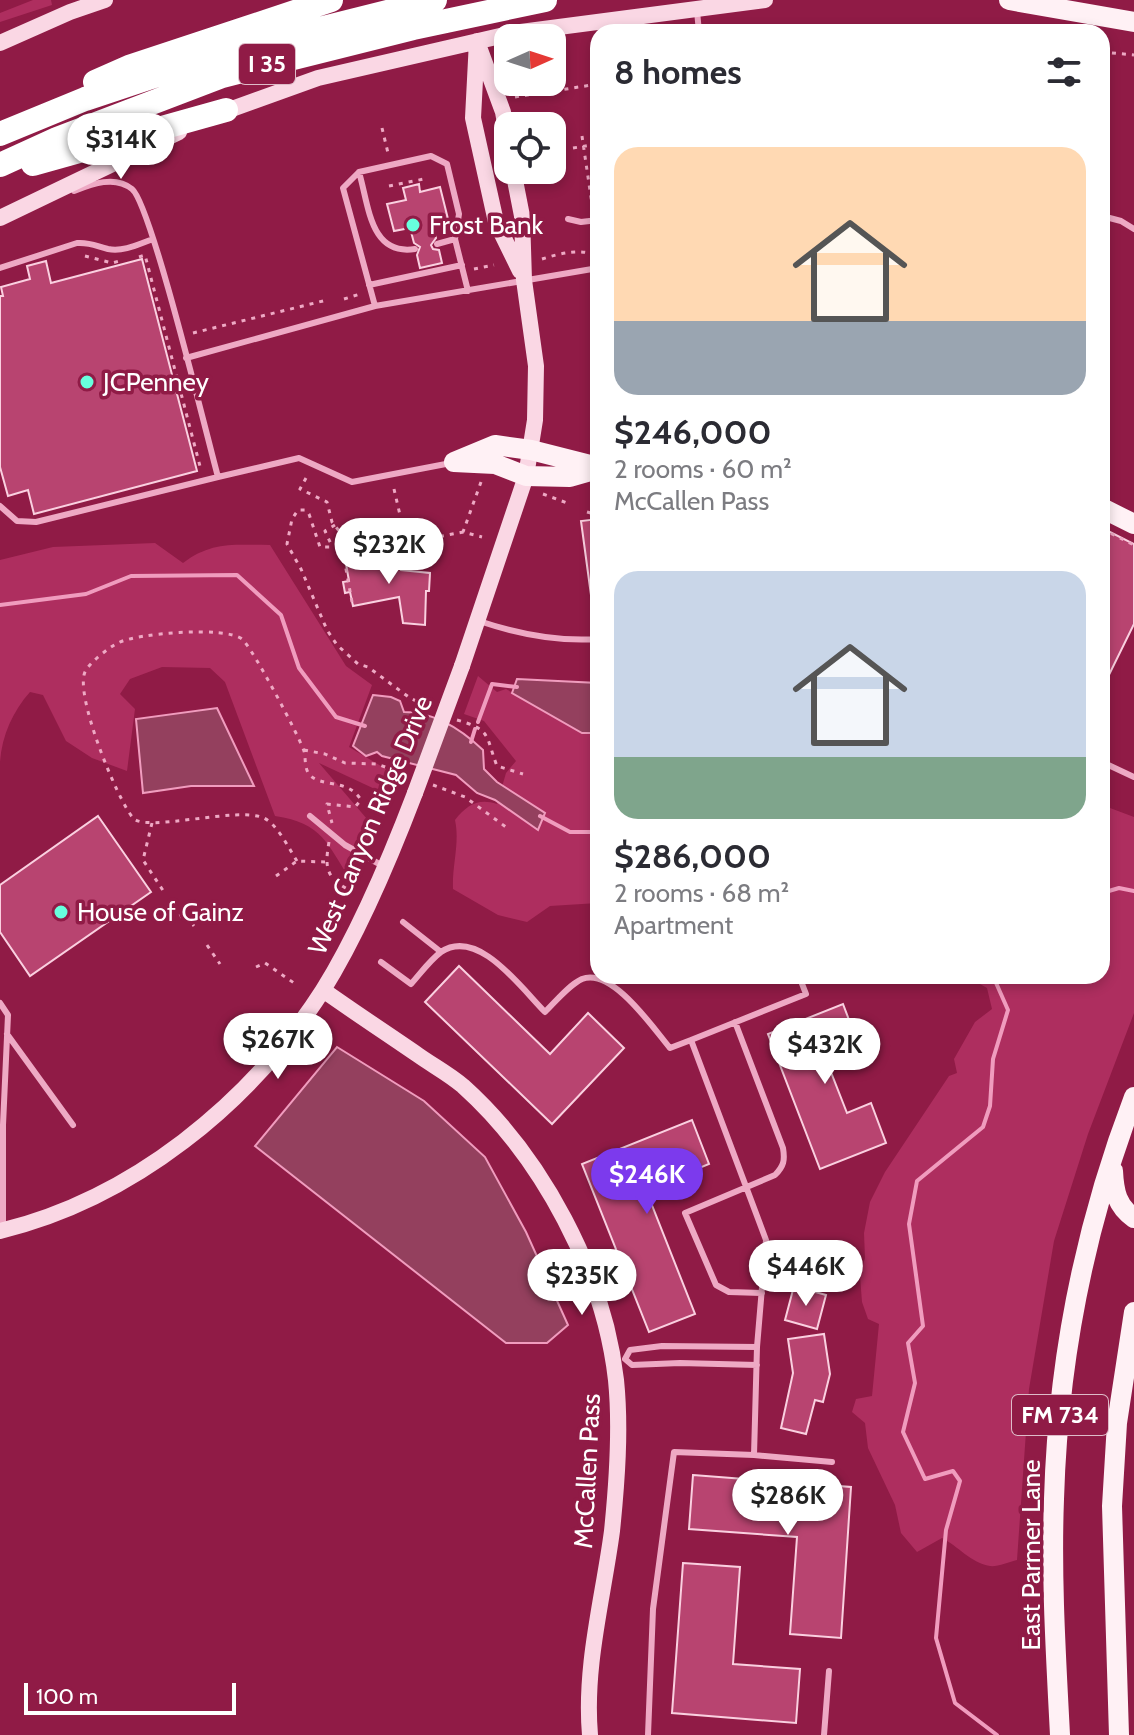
<!DOCTYPE html>
<html lang="en">
<head>
<meta charset="utf-8">
<style>
	body { margin:0; font-family:Cabin,sans-serif; background:#f7f7f7; color:#2b2b33; height:100vh; display:flex; flex-direction:column; font-size:30px; white-space:nowrap }
	* { box-sizing:border-box; margin:0 }
	p { font-size:26px; color:#7c7c81 }
	.icon { flex:none; width:44px; height:44px; fill:none; stroke:currentColor; stroke-width:2; stroke-linecap:round; stroke-linejoin:round }
	.map { position:relative; flex:1; overflow:hidden }
	.sheet { position:absolute; left:590px; top:24px; width:520px; height:960px; display:flex; flex-direction:column; background:#fff; border-radius:24px; box-shadow:0 4px 12px #0003 }
	.sheet>* { flex:none }
	.needle { width:52px; rotate:87deg }
	.controls { position:absolute; left:494px; top:24px; display:grid; gap:16px }
	.controls a { display:grid; place-items:center; width:72px; height:72px; border-radius:16px; background:#fff; box-shadow:0 4px 12px #0003; font-size:40px }
	.scale { position:absolute; left:24px; bottom:20px; width:212px; box-sizing:border-box; padding-left:8px; border:4px solid #fff; border-top:0; font-size:22px; line-height:28px; white-space:nowrap; color:#fff; -webkit-text-stroke:6px #901b46; paint-order:stroke }
	.price { position:absolute; translate:-50% -68px; padding:0 18px; border-radius:28px; background:#fff; color:#222; font-size:26px; line-height:52px; filter:drop-shadow(0 2px 4px #0008) }
	.price::after { content:''; position:absolute; left:50%; top:48px; width:24px; height:18px; margin-left:-12px; background:inherit; clip-path:polygon(0 0,100% 0,50% 100%) }
	.price.on { background:#7c3aed; color:#fff }
	ul { padding:0; list-style:none }
	li { display:grid; align-content:center; gap:16px; height:424px; padding:0 24px }
	li span { display:grid; place-items:center; height:248px; border-radius:24px; color:#555 }
	li>.icon { margin-inline-start:auto }
	span .icon { width:144px; height:144px; fill:#fffc; stroke-width:1 }
	li b { font-size:34px }
	h2 { display:flex; justify-content:space-between; align-items:center; height:96px; padding:0 24px; font-size:34px }
	.map>svg:first-child { display:block }
	.green { fill:#ae2e5f }
	.water { fill:#94405e; stroke:#f09cbe; stroke-width:2 }
	.lines { fill:none; stroke-linecap:round; stroke-linejoin:round }
	.stream { stroke:#f09cbe; stroke-width:4 }
	.building { fill:#b84470; stroke:#fad0e0; stroke-width:2 }
	.path { stroke:#eea9c4; stroke-width:3; stroke-dasharray:4 6; stroke-linecap:butt }
	.lane { stroke:#eea9c4; stroke-width:6 }
	.secondary { stroke:#fad7e4; stroke-width:16 }
	.primary { stroke:#fff1f5; stroke-width:20 }
	.highway { stroke:#fff; stroke-width:24 }
	.secondary-bridge { stroke:#fad7e4; stroke-width:16 }
	.poi-dot { fill:#67ffdd; stroke:#901b46; stroke-width:3 }
	.labels { text-anchor:middle; stroke-width:7; stroke-linejoin:round; paint-order:stroke }
	.shield { fill:#901b46; stroke:#debbc8; stroke-width:2 }
	.shield-label { font-size:24px; font-weight:bold; fill:#fff }
	.poi-label { font-size:26px; fill:#fff; stroke:#901b46; text-anchor:start }
	.street-label { font-size:26px; fill:#fff; stroke:#901b46 }
</style>
</head>
<body>
<div class="map">
<svg width="1134" height="1735" viewBox="0 0 1134 1735">
	<rect width="100%" height="100%" fill="#901b46"/>
	<path class="green" d="M 33,0 L 51,0 L 52,5 L 0,22 L 0,13 Z
		M 155,543 L 183,563 C 212,541 234,545 270,545 L 346,666 L 372,685 L 349,747 L 391,772 L 377,790 L 319,763 L 373,826 L 351,881 C 327,844 323,823 275,816 L 225,682 L 210,668 L 162,667 L 130,679 L 120,694 L 135,709 L 127,771 L 92,758 L 66,741 L 43,695 L 30,692 C 13,711 2,735 0,762 L 0,560 L 53,547 Z
		M 478,676 L 497,692 L 506,689 L 582,733 L 598,733 L 598,903 L 550,906 L 527,922 L 498,915 L 453,889 C 452,865 460,843 455,820 C 467,805 478,798 497,804 L 506,773 L 516,761 L 484,721 L 464,714 Z
		M 1102,805 L 1134,817 L 1134,1013 L 1088,1134 L 1054,1241 L 1029,1389 L 1017,1560 C 1009,1562 997,1567 990,1566 C 971,1563 958,1546 942,1538 L 917,1552 L 901,1533 L 895,1505 L 868,1448 L 865,1423 L 852,1412 L 856,1399 L 872,1396 L 879,1324 L 868,1319 L 862,1302 L 860,1276 L 865,1258 L 864,1233 L 870,1202 L 885,1172 L 949,1076 L 957,1073 L 954,1059 L 975,1022 L 992,1009 L 987,988 L 966,976 L 1102,976 Z"/>
	<path class="water" d="M 517,679 L 598,683 L 598,733 L 582,733 L 512,693 Z
		M 373,695 L 391,697 L 400,701 L 404,712 C 434,712 462,730 483,750 L 484,769 L 497,782 L 545,813 L 538,830 L 495,800 L 477,793 L 456,775 L 382,756 L 377,752 L 366,756 L 353,746 Z
		M 217,708 L 254,786 L 191,786 L 143,793 L 136,719 Z
		M 337,1047 L 424,1101 L 485,1157 L 526,1232 L 568,1325 L 547,1343 L 506,1343 L 255,1146 Z"/>
	<g class="lines">
		<path class="stream" d="M 0,605 L 86,594 L 131,576 L 237,575 L 281,615 L 299,668 L 336,717 L 365,726
			M 478,722 L 492,684 L 517,687
			M 471,742 L 475,729
			M 540,816 L 570,832 L 598,832
			M 1102,893 L 1119,888 L 1134,891
			M 993,976 L 1008,1010 L 993,1059 L 990,1106 L 983,1127 L 917,1181 L 909,1224 L 923,1326 L 908,1343 L 915,1383 L 903,1432 L 925,1479 L 953,1471 L 960,1481 L 946,1530 L 936,1638 L 955,1703 L 997,1735"/>
	</g>
	<path class="building" d="M 419,184 L 420,192 L 440,187 L 448,219 L 432,223 L 436,238 L 431,245 L 433,249 L 439,250 L 442,263 L 420,268 L 417,255 L 420,247 L 414,243 L 410,228 L 394,231 L 387,204 L 406,200 L 403,188 Z
		M 142,259 L 197,471 L 34,514 L 28,490 L 8,496 L 0,467 L 0,296 L 3,296 L 1,287 L 30,279 L 27,266 L 46,261 L 51,283 Z
		M 598,519 L 598,594 L 591,595 L 581,521 Z
		M 1102,528 L 1134,544 L 1134,624 L 1102,689 Z
		M 397,552 L 401,570 L 430,573 L 429,591 L 426,591 L 425,625 L 403,623 L 399,597 L 353,606 L 350,592 L 345,593 L 343,582 L 349,581 L 346,564 Z
		M 98,816 L 151,892 L 30,976 L 0,932 L 0,885 Z
		M 459,966 L 550,1054 L 588,1013 L 624,1048 L 552,1124 L 425,1002 Z
		M 843,1004 L 860,1049 L 827,1062 L 847,1113 L 871,1103 L 886,1143 L 820,1169 L 768,1034 Z
		M 692,1120 L 709,1164 L 646,1190 L 695,1314 L 649,1332 L 582,1164 Z
		M 794,1286 L 826,1295 L 817,1329 L 785,1320 Z
		M 824,1334 L 830,1374 L 823,1402 L 815,1400 L 806,1434 L 781,1428 L 793,1373 L 788,1339 Z
		M 693,1475 L 851,1487 L 841,1638 L 790,1634 L 797,1537 L 689,1529 Z
		M 683,1563 L 740,1567 L 733,1664 L 800,1669 L 796,1723 L 672,1713 Z"/>
	<g class="lines">
		<path class="path" d="M 1102,52 L 1134,55
			M 515,97 L 598,84
			M 382,128 L 388,153
			M 582,136 L 593,211
			M 573,148 L 598,144
			M 389,186 L 424,179
			M 85,256 L 112,263 L 123,260
			M 139,257 L 145,255 L 201,470
			M 542,259 C 561,253 581,248 598,256
			M 474,269 L 494,265
			M 344,299 L 360,294
			M 193,333 L 327,300
			M 306,478 L 300,489 L 327,502 L 332,522 L 347,541
			M 481,482 L 463,532 L 482,537
			M 394,489 L 400,515
			M 543,494 L 567,503
			M 587,512 L 598,515
			M 335,525 L 325,531 L 331,544 L 330,547 L 320,547 L 309,514 L 305,510 L 298,510 L 292,519 L 287,544 L 301,569 L 327,630 L 337,645 L 358,664 L 368,667 L 410,698 L 432,709
			M 1102,529 L 1134,545
			M 404,532 L 408,571
			M 352,602 L 342,547 L 347,541 L 361,549 L 376,549 L 463,532
			M 457,720 C 492,730 485,735 497,766 L 523,774
			M 304,750 L 325,754 L 345,763 L 377,764 L 407,775
			M 433,785 L 465,797 L 510,830
			M 152,823 L 143,860 L 166,895
			M 329,842 C 324,870 327,879 353,892
			M 297,861 C 289,849 278,825 264,818 C 237,806 146,833 133,818 C 117,799 72,690 86,670 C 91,662 109,647 118,643 C 136,633 226,626 242,639 C 252,647 299,736 304,751 C 306,758 304,767 309,774 C 320,788 348,778 361,800 L 355,807 L 327,804 L 332,823
			M 276,876 L 297,861 L 325,862
			M 180,914 L 183,919 L 187,917 L 194,926
			M 207,945 L 220,964
			M 256,967 L 265,963 L 294,983"/>
		<path class="lane" d="M 697,11 L 699,32
			M 359,172 C 369,206 370,256 415,249
			M 74,191 C 92,184 115,175 132,189 C 151,204 207,437 218,477 L 299,458 L 352,482 L 451,463
			M 1102,216 L 1121,221 L 1134,229
			M 568,219 L 581,222 L 598,220
			M 437,244 L 455,239
			M 0,268 L 77,243 C 90,242 96,246 108,249 C 124,252 139,244 153,239
			M 369,285 L 462,265
			M 375,306 L 343,188 L 359,172 L 431,156 L 447,164 L 459,214 L 455,239 L 468,291
			M 186,358 L 375,306 L 598,268
			M 0,506 L 17,521 L 36,522 L 218,477
			M 479,621 C 518,634 557,642 598,639
			M 1102,762 L 1134,777
			M 310,816 L 345,845 L 383,866
			M 403,922 L 441,952
			M 381,962 L 411,984 C 420,974 430,960 441,952 C 478,927 521,988 545,1012 C 556,1001 569,985 582,979 C 612,967 653,1028 670,1048 L 691,1040
			M 0,1003 L 8,1015 L 3,1125 L 3,1228
			M 735,1022 L 783,1148 C 785,1160 784,1166 775,1175 L 685,1213 L 716,1285 L 729,1292 L 762,1293
			M 7,1034 L 73,1125
			M 757,1365 L 680,1363 L 632,1365 L 625,1359 L 630,1350 L 662,1346 L 757,1347
			M 754,1455 L 832,1462
			M 648,1735 L 653,1609 L 674,1452 L 754,1455 L 757,1347 L 766,1240 L 691,1040 L 806,994 L 799,976
			M 824,1735 L 829,1671"/>
		<path class="secondary" d="M 477,41 L 473,118 L 496,222 L 520,271
			M 0,43 L 70,12 L 105,0
			M 479,47 L 503,112 L 508,141
			M 218,114 L 318,78 L 513,33 L 765,0
			M 0,218 L 179,132
			M 462,666 L 526,476 L 535,420 L 536,366 L 524,280 L 522,216 L 513,170
			M 323,990 C 354,1012 386,1033 418,1055 C 432,1065 449,1074 463,1086 C 542,1157 604,1273 616,1380 C 621,1429 617,1482 612,1531 C 603,1599 584,1666 590,1735
			M 0,1231 C 132,1199 250,1104 323,990 C 358,934 391,856 415,793"/>
		<path class="primary" d="M 1009,0 L 1134,22
			M 598,467 L 531,450 L 495,445 L 454,462 L 495,464 L 526,476 L 570,477 L 598,469
			M 1102,508 L 1134,524
			M 1113,1171 C 1114,1192 1117,1206 1134,1218
			M 1060,1735 C 1056,1657 1051,1577 1054,1499 C 1058,1361 1085,1225 1134,1097
			M 1119,1735 L 1112,1506 L 1117,1423 L 1134,1312"/>
		<path class="highway" d="M 95,82 L 129,67 L 331,0
			M 0,134 L 85,99 L 220,54 L 435,0
			M 33,164 L 226,110
			M 0,165 L 57,139 L 222,76 L 413,28 L 545,0"/>
		<path class="secondary-bridge" d="M 415,793 L 462,666"/>
	</g>
	<g class="poi-dot">
		<circle cx="413" cy="225" r="8"/>
		<circle cx="87" cy="382" r="8"/>
		<circle cx="61" cy="912" r="8"/>
	</g>
	<g class="labels">
		<g class="shield">
			<rect x="239" y="44" width="56" height="40" rx="6"/>
			<rect x="1012" y="1395" width="96" height="40" rx="6"/>
		</g>
		<g class="shield-label">
			<text x="267" y="72">I 35</text>
			<text x="1060" y="1423">FM 734</text>
		</g>
		<g class="poi-label">
			<text x="429" y="234">Frost Bank</text>
			<text x="103" y="391">JCPenney</text>
			<text x="77" y="921">House of Gainz</text>
		</g>
		<g class="street-label">
			<text transform="translate(370 825) rotate(-67)" y="9">West Canyon Ridge Drive</text>
			<text transform="translate(587 1471) rotate(-87)" y="9">McCallen Pass</text>
			<text transform="translate(1031 1555) rotate(-90)" y="9">East Parmer Lane</text>
		</g>
	</g>
</svg>
<div class="controls">
<a><svg class="needle" viewBox="-14 -14 28 28"><path d="M0-13l5 13h-10z" fill="#e53935"/><path d="M0 13l5-13h-10z" fill="#7c7c81"/></svg></a>
<a><svg class="icon" aria-label="locate" viewBox="0 0 24 24"><circle cx="12" cy="12" r="6"/><path d="M12 2v4M12 18v4M2 12h4M18 12h4"/></svg></a>
</div>
<div class="scale">100 m</div>
<b class="price" style="left:121px;top:181px">$314K</b>
<b class="price" style="left:389px;top:586px">$232K</b>
<b class="price" style="left:278px;top:1081px">$267K</b>
<b class="price" style="left:825px;top:1086px">$432K</b>
<b class="price on" style="left:647px;top:1216px">$246K</b>
<b class="price" style="left:806px;top:1308px">$446K</b>
<b class="price" style="left:582px;top:1317px">$235K</b>
<b class="price" style="left:788px;top:1537px">$286K</b>
<section class="sheet">
<h2>8 homes<svg class="icon" aria-label="filters" viewBox="0 0 24 24"><path d="M4 7h16M4 17h16"/><circle cx="9" cy="7" r="2"/><circle cx="15" cy="17" r="2"/></svg></h2>
<ul>
<li><span style="background:linear-gradient(#ffd9b3 70%,#9aa5b1 0)"><svg class="icon" aria-label="home" viewBox="0 0 24 24"><path d="M3 11l9-7 9 7M6 9v11h12V9"/></svg></span><div><b>$246,000</b><p>2 rooms · 60 m²</p><p>McCallen Pass</p></div></li>
<li><span style="background:linear-gradient(#c9d6e8 75%,#7fa58c 0)"><svg class="icon" aria-label="home" viewBox="0 0 24 24"><path d="M3 11l9-7 9 7M6 9v11h12V9"/></svg></span><div><b>$286,000</b><p>2 rooms · 68 m²</p><p>Apartment</p></div></li>
</ul>
</section>
</div>
</body>
</html>
